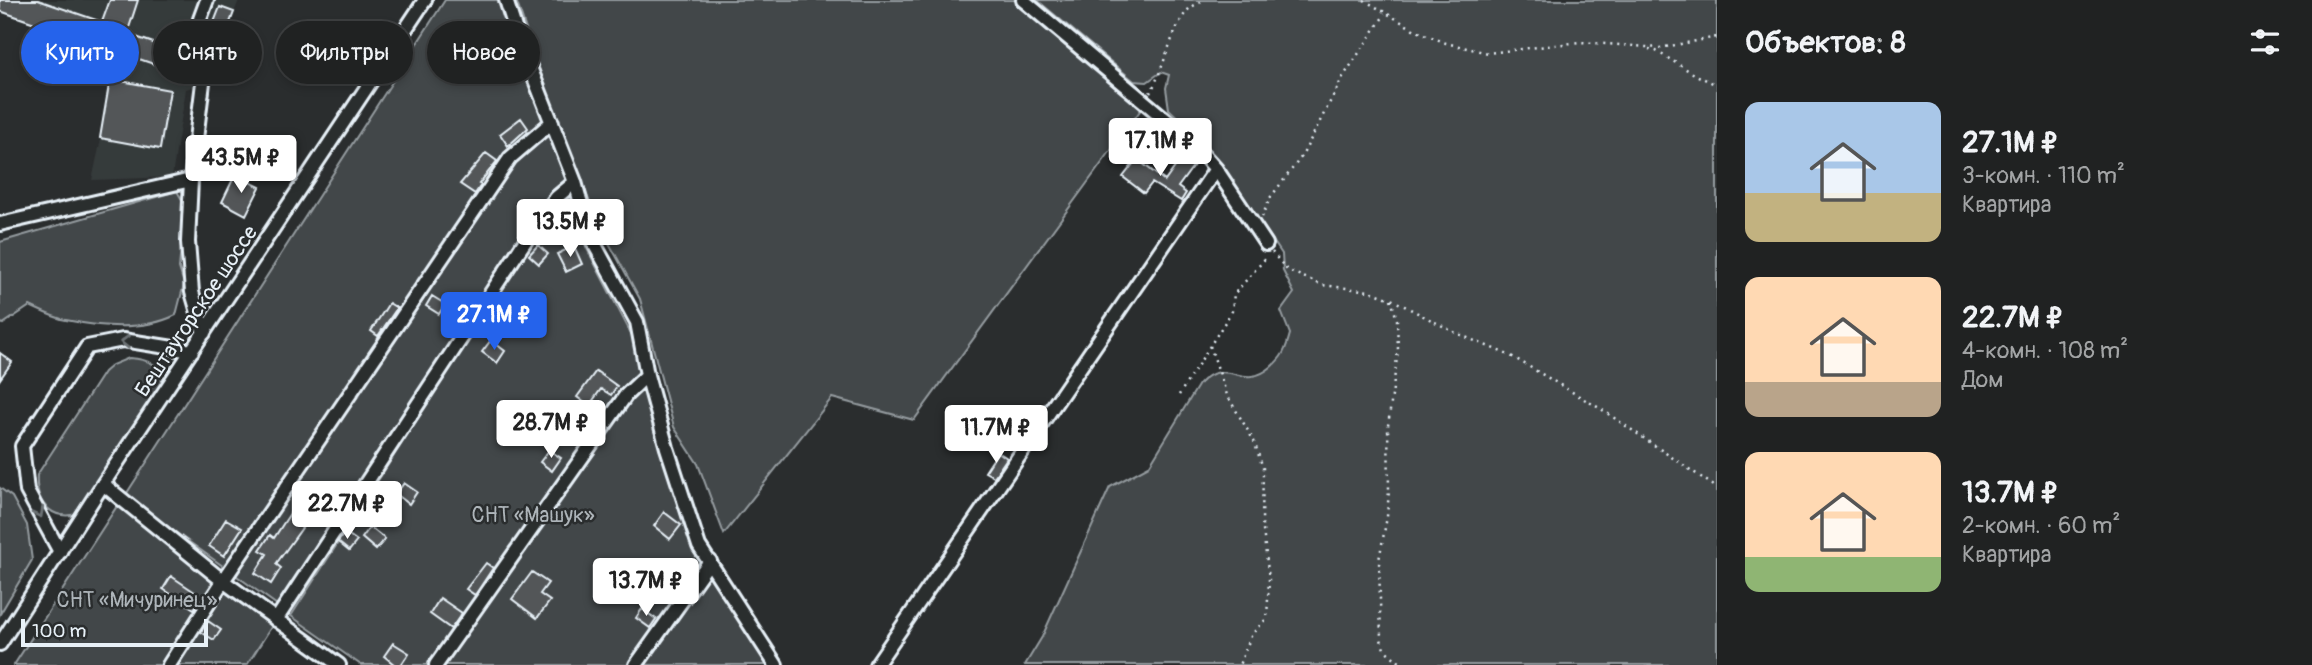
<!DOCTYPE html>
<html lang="ru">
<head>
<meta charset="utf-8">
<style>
	body { margin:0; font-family:Pangolin,sans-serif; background:#2d2f2f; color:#f1f3f6; height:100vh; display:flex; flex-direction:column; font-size:26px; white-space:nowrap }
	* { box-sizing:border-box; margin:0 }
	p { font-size:23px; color:#a2a4a5 }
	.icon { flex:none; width:38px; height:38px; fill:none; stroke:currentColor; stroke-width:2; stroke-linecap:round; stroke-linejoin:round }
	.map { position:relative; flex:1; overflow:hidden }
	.details { display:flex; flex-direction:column; background:#202222; width:595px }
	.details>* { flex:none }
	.guide { position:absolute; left:21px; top:21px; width:665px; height:63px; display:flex; gap:14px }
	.scale { position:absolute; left:21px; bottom:18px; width:187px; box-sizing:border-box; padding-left:7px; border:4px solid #e8f1f8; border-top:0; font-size:19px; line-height:24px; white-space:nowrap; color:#e8f1f8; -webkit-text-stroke:5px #2a2d2e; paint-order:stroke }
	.price { position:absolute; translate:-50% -60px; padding:0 16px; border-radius:7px; background:#fff; color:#222; font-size:23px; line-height:46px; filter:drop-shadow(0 2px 4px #0008) }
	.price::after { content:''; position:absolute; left:50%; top:42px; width:21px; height:16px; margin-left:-10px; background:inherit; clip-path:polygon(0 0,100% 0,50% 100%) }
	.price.on { background:#2563eb; color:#fff }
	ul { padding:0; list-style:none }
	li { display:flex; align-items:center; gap:21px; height:175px; padding:0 28px }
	li span { display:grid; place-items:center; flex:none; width:196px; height:140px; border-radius:14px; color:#555 }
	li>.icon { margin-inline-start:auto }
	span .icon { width:84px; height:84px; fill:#fffc; stroke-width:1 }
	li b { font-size:30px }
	h2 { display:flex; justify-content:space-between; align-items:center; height:84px; padding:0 28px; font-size:30px }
	.chip { padding:0 24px; border-radius:32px; background:#202222; box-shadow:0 4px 10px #0003,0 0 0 2px #3d3f40; font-size:24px; line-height:63px }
	.chip.on { background:#2563eb; color:#fff }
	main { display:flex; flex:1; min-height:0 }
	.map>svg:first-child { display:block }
	.built { fill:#363a3b }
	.green { fill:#424648; stroke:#959ca0; stroke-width:2 }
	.building { fill:#535759; stroke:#e8f1f8; stroke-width:2 }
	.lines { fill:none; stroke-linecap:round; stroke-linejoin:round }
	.minor-casing { stroke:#e8f1f8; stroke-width:18 }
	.path { stroke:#e8f1f8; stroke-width:2.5; stroke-dasharray:2 5; stroke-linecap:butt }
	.minor { stroke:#2a2d2e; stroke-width:12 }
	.oneway { stroke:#6c7275 }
	.labels { text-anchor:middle; stroke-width:5; stroke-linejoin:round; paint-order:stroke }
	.street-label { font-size:21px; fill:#e8f1f8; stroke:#2a2d2e }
	.park-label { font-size:21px; fill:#aeb5ba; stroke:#2a2d2e }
</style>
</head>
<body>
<main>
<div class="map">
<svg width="1717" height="665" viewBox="0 0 1717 665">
	<rect width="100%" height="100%" fill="#2a2d2e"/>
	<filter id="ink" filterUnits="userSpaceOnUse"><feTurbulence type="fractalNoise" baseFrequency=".0143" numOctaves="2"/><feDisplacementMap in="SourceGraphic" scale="14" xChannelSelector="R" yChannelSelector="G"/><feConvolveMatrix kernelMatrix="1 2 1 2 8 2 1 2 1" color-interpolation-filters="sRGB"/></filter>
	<g filter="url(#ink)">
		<path class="built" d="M 0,0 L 239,0 L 207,82 L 186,89 L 172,177 L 92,180 L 120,52 L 0,11 Z"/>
		<path class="green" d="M 445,0 L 498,0 L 566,178 L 280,607 L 125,496 Z
			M 516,0 L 1022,0 L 1145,104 L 914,420 L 832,398 L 724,534 L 698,464 L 674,427 L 640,299 L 599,225 L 556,118 Z
			M 1037,0 L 1717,0 L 1717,665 L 1025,665 L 1042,637 L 1110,487 L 1149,466 L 1199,384 C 1226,355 1242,392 1271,367 C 1283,357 1286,349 1290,334 L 1281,311 L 1294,293 L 1283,271 L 1282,254 L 1231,178 L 1201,139 L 1169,109 L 1166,88 L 1169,75 L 1161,72 L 1147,82 L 1134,81 Z
			M 569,183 L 586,247 L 637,345 L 703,561 L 630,665 L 361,665 L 291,616 Z
			M 177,191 L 185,205 L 179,268 L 184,284 L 176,315 C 144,331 100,327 66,320 C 54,318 41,311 30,306 L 3,324 L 0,322 L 0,242 Z
			M 129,358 C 146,359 168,365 163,387 L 83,512 C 54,523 35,505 37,475 L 104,372 L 112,365 Z
			M 0,488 L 12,497 L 27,525 L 32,560 L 0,614 Z
			M 119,503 L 275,621 L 247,665 L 14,665 Z
			M 708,569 L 767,665 L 643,665 Z"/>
		<path class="building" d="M 0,0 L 38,0 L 102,22 L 110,0 L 138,0 L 127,34 L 174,50 L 168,69 L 0,11 Z
			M 220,7 L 234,12 L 223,41 L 213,37 L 211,30 Z
			M 110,79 L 170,90 L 160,149 L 100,138 Z
			M 521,118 L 528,128 L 508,146 L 500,134 Z
			M 486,153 L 497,161 L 479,184 L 481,185 L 475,194 L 460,184 Z
			M 1183,156 L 1194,165 L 1178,187 L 1186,193 L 1181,201 L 1152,183 L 1144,193 L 1123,177 L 1137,159 L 1165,181 Z
			M 235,175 L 260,187 L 246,215 L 222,202 Z
			M 538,245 L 548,254 L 539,264 L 529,255 Z
			M 574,246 L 582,264 L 566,272 L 557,254 Z
			M 432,296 L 445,304 L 439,314 L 426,306 Z
			M 389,303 L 397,308 L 378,336 L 371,331 Z
			M 491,340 L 505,351 L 497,363 L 482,352 Z
			M 0,353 L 12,362 L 0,379 Z
			M 596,371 L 617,386 L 611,395 L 601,389 L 589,406 L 577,397 Z
			M 589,416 L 597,421 L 581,444 L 573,439 Z
			M 549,450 L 561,458 L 552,471 L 540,462 Z
			M 998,452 L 1007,458 L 994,477 L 985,472 Z
			M 404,483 L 417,492 L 409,504 L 396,494 Z
			M 296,504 L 312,514 L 276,564 L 281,568 L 271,584 L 255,573 L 267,554 L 260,550 L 270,535 L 274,538 Z
			M 664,512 L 681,525 L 670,539 L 654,526 Z
			M 226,519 L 242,528 L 224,556 L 209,546 Z
			M 370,527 L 385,539 L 376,550 L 362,538 Z
			M 345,532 L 357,541 L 349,551 L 338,542 Z
			M 486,563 L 493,568 L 475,595 L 466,589 Z
			M 532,572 L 548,583 L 540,594 L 550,601 L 537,618 L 512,599 Z
			M 171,576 L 202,597 L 194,609 L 163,589 Z
			M 440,598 L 462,613 L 451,629 L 430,614 Z
			M 642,609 L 656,619 L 650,628 L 636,618 Z
			M 208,621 L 221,630 L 214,640 L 201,632 Z
			M 393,643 L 409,653 L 401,665 L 395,665 L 384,656 Z"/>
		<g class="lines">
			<g class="minor-casing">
				<path id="minor" d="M 506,0 L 517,34 L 575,182 L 590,236 L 637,322 L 647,375 L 667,448 L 699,546 L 776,665
					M 1023,0 L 1190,140 L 1216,169 L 1266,244
					M 0,224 L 191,180
					M 204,333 L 192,292 L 188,242 L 191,180 L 207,50 L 200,19 L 207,0
					M 103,484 L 223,581 L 339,665
					M 60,552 L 27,491 L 22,446 L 87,347 L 123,340 L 192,351
					M 276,620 L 539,220 L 557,197 L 575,182
					M 0,644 L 103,484 L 425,0
					M 169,665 L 223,581 L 510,158 L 552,122
					M 436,665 L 626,395 L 647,375
					M 636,665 L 710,561
					M 876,665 L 1216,169"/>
			</g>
			<path class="path" d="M 1364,0 L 1415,30 L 1446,43 L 1488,53 L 1580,42 L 1660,48 L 1717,37
				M 1649,49 L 1656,51 L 1696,75 L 1717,85
				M 1150,93 C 1164,70 1172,25 1190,8 C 1194,5 1200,3 1204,0
				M 1262,217 L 1270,198 L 1302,156 L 1343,77 L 1385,14
				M 1272,252 L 1287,270 L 1322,285 L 1370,291 L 1391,299 L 1456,333 L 1511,356 L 1601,409 L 1717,488
				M 1391,299 L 1397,320 L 1398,350 L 1388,426 L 1389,490 L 1387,517 L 1379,560 L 1381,639 L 1384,649 L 1403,665
				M 1210,346 L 1227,395 L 1254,441 L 1263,468 L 1262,522 L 1269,579 L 1267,618 L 1252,634 L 1239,665
				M 1179,395 L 1232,311 L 1234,294 L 1264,260 L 1265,254"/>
			<use href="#minor" class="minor"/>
		</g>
		<defs><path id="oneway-chevron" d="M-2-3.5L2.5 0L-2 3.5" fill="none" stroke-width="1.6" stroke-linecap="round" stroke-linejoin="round" transform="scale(1.75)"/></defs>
		<g class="oneway">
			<use href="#oneway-chevron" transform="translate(125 342) rotate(-179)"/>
			<use href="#oneway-chevron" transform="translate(39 513) rotate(62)"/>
		</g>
	</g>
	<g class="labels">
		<g class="street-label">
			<text transform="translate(196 311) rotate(-56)" y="7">Бештаугорское шоссе</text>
		</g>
		<g class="park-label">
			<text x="533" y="522">СНТ «Машук»</text>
			<text x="137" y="607">СНТ «Мичуринец»</text>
		</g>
	</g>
</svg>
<div class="scale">100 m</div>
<b class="price" style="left:1160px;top:178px">17.1M ₽</b>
<b class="price" style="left:241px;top:195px">43.5M ₽</b>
<b class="price" style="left:570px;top:259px">13.5M ₽</b>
<b class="price on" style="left:494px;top:352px">27.1M ₽</b>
<b class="price" style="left:551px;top:460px">28.7M ₽</b>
<b class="price" style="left:996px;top:465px">11.7M ₽</b>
<b class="price" style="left:347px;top:541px">22.7M ₽</b>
<b class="price" style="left:646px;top:618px">13.7M ₽</b>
<div class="guide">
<a class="chip on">Купить</a>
<a class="chip">Снять</a>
<a class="chip">Фильтры</a>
<a class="chip">Новое</a>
</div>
</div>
<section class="details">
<h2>Объектов: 8<svg class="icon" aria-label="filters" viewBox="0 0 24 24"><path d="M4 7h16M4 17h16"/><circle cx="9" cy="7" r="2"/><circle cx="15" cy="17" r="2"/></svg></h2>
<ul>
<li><span style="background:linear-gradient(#a9c7e8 65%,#c2b280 0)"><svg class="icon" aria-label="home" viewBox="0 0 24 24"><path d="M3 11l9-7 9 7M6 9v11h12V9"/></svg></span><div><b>27.1M ₽</b><p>3-комн. · 110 m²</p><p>Квартира</p></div></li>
<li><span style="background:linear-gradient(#ffd9b3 75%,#b9a48a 0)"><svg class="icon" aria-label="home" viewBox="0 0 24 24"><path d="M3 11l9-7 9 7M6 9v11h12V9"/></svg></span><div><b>22.7M ₽</b><p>4-комн. · 108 m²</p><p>Дом</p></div></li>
<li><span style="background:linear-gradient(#ffd9b3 75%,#8fb573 0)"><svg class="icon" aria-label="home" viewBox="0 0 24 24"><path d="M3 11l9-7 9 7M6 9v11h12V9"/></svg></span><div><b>13.7M ₽</b><p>2-комн. · 60 m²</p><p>Квартира</p></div></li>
</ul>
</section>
</main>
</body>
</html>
